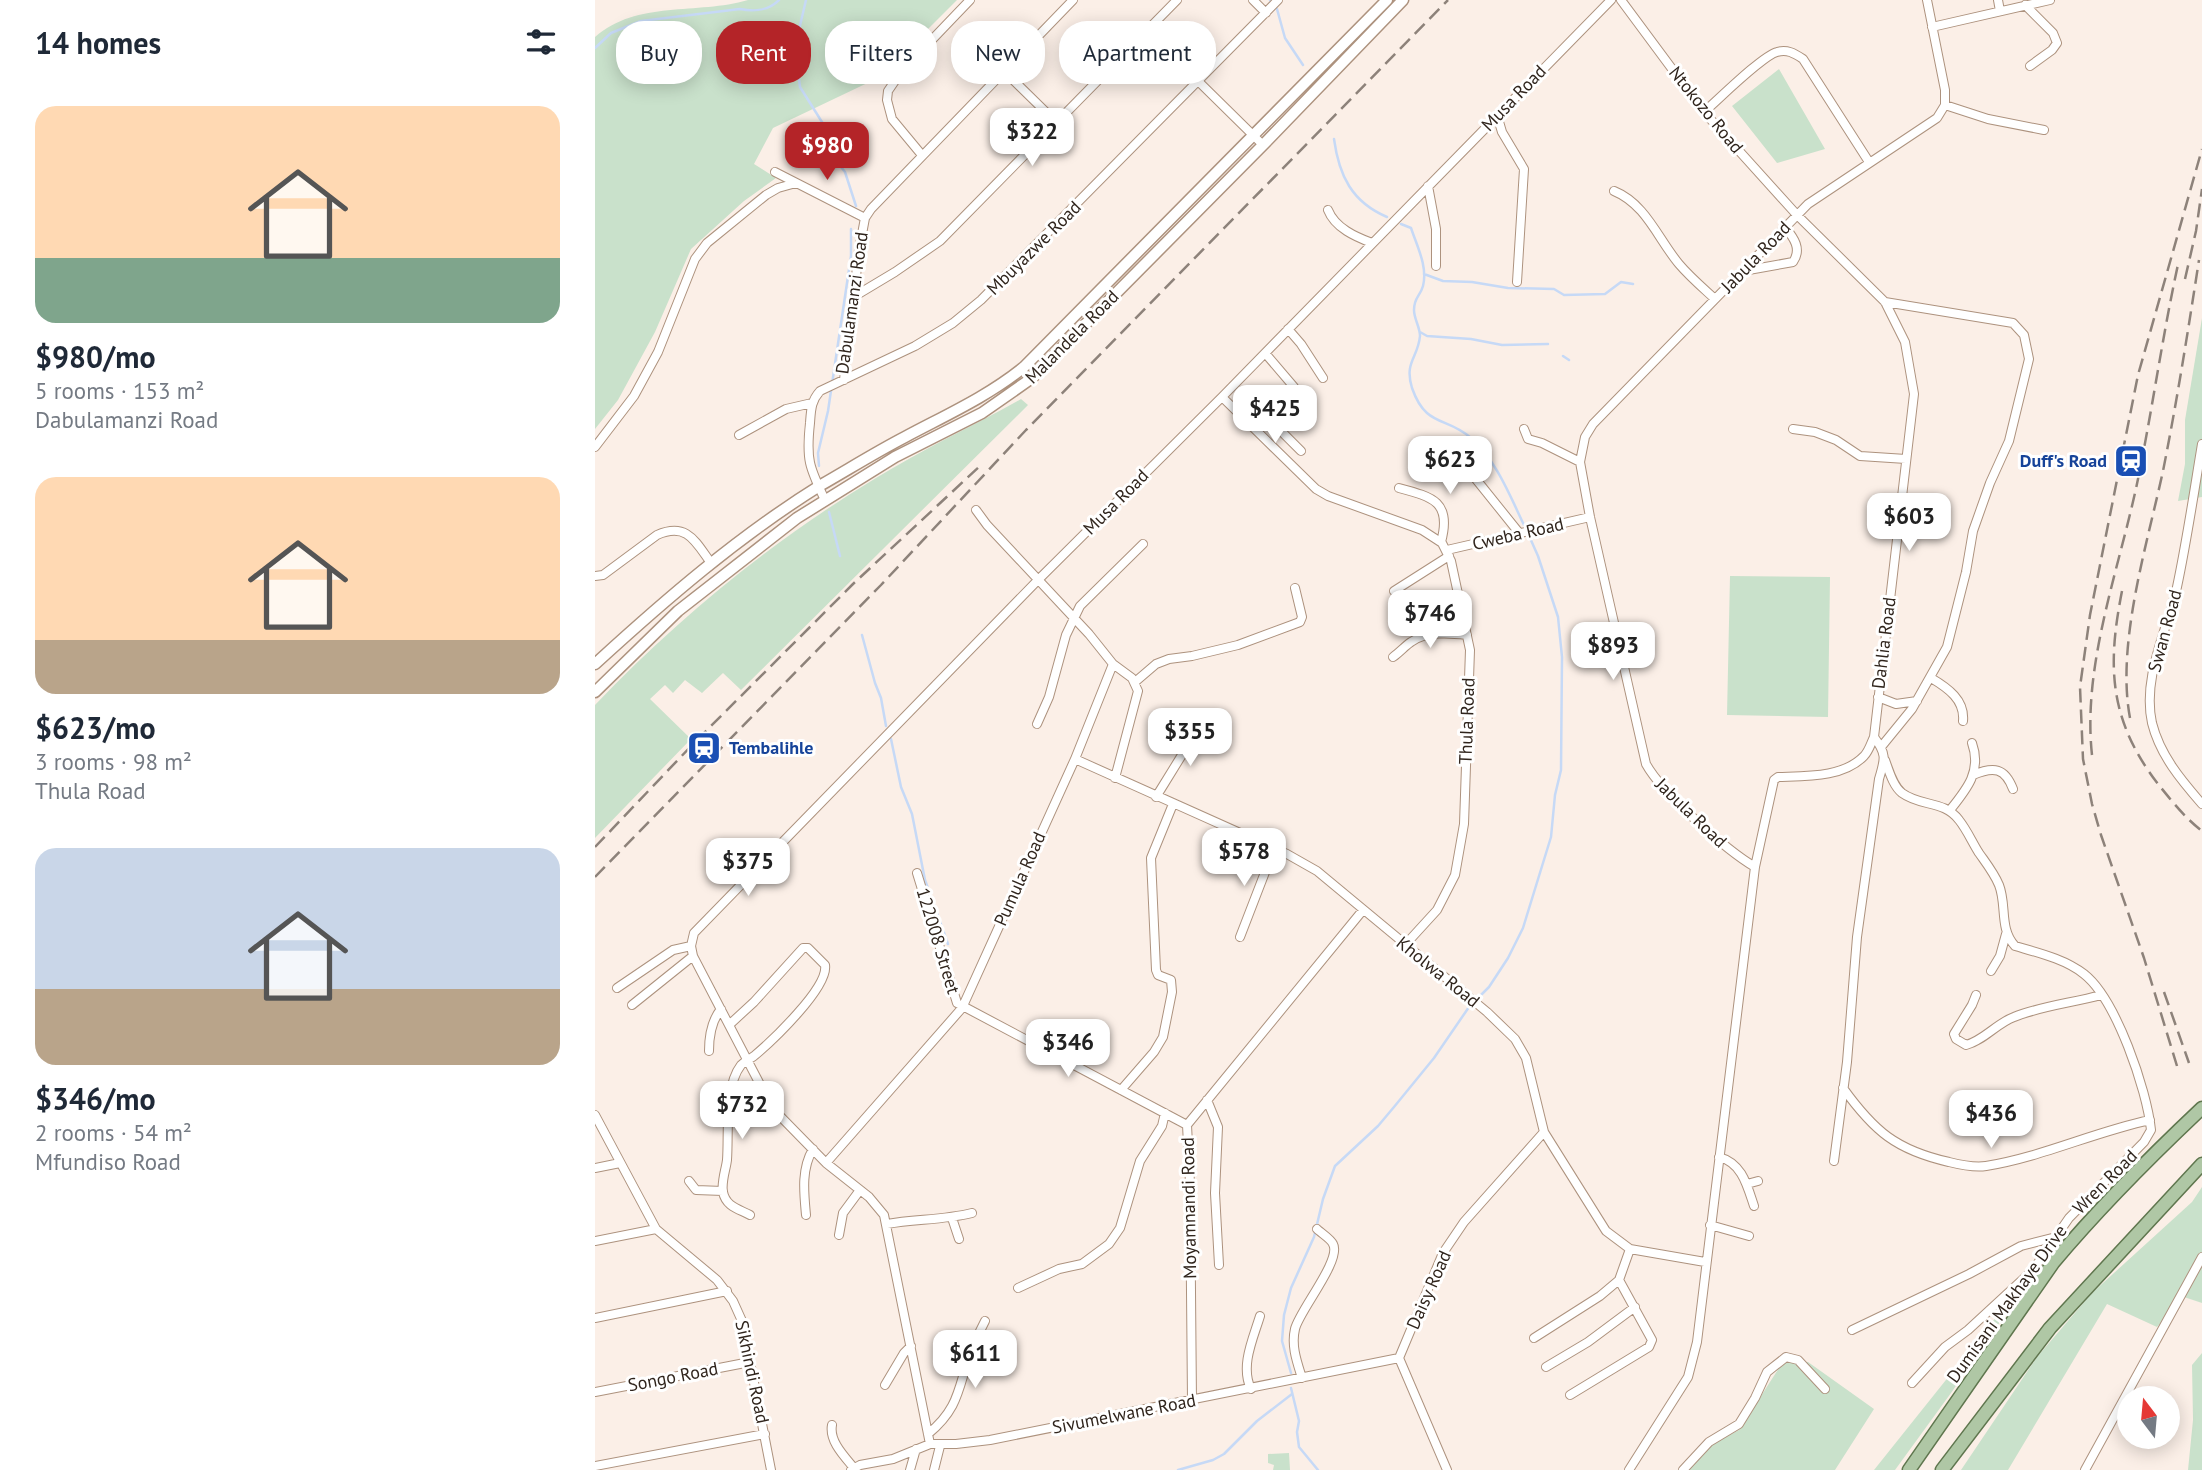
<!DOCTYPE html>
<html lang="en">
<head>
<meta charset="utf-8">
<style>
	body { margin:0; font-family:"PT Sans",sans-serif; background:#f6f6f7; color:#1f2937; height:100vh; display:flex; flex-direction:column; font-size:26px; white-space:nowrap }
	* { box-sizing:border-box; margin:0 }
	p { font-size:23px; color:#747a83 }
	.icon { flex:none; width:38px; height:38px; fill:none; stroke:currentColor; stroke-width:2; stroke-linecap:round; stroke-linejoin:round }
	.map { position:relative; flex:1; overflow:hidden }
	.details { display:flex; flex-direction:column; background:#fff; width:595px }
	.details>* { flex:none }
	.guide { position:absolute; left:21px; top:21px; width:665px; height:63px; display:flex; gap:14px }
	.needle { width:46px; rotate:344deg }
	.tools { position:absolute; left:1522px; top:1386px; display:grid; gap:14px }
	.tools a { display:grid; place-items:center; width:63px; height:63px; border-radius:50%; background:#fff; box-shadow:0 4px 18px #0003; font-size:35px }
	.price { position:absolute; translate:-50% -60px; padding:0 16px; border-radius:14px; background:#fff; color:#222; font-size:23px; line-height:46px; filter:drop-shadow(0 2px 4px #0008) }
	.price::after { content:''; position:absolute; left:50%; top:42px; width:21px; height:16px; margin-left:-10px; background:inherit; clip-path:polygon(0 0,100% 0,50% 100%) }
	.price.selected { background:#b42428; color:#fff }
	ul { padding:0; list-style:none }
	li { display:grid; align-content:center; gap:14px; height:371px; padding:0 35px }
	li span { display:grid; place-items:center; height:217px; border-radius:21px; color:#555 }
	li>.icon { margin-inline-start:auto }
	span .icon { width:126px; height:126px; fill:#fffc; stroke-width:1 }
	li b { font-size:30px }
	h2 { display:flex; justify-content:space-between; align-items:center; height:84px; padding:0 35px; font-size:30px }
	.chip { padding:0 24px; border-radius:28px; background:#fff; box-shadow:0 4px 18px #0003; font-size:24px; line-height:63px }
	.chip.selected { background:#b42428; color:#fff }
	main { display:flex; flex:1; min-height:0 }
	.map>svg:first-child { display:block }
	.green { fill:#c9e1cb }
	.lines { fill:none; stroke-linecap:round; stroke-linejoin:round }
	.stream { stroke:#c6d9f6; stroke-width:2.5 }
	.street-casing { stroke:#ad927e; stroke-width:10 }
	.secondary-casing { stroke:#ad927e; stroke-width:13 }
	.primary-casing { stroke:#5f764e; stroke-width:15 }
	.street { stroke:#fff; stroke-width:8 }
	.secondary { stroke:#fff; stroke-width:10 }
	.primary { stroke:#afc7a5; stroke-width:12 }
	.rail { stroke:#8d827a; stroke-width:2.5; stroke-dasharray:14 7; stroke-linecap:butt }
	.labels { text-anchor:middle; stroke-width:6; stroke-linejoin:round; paint-order:stroke }
	.street-label { font-size:18px; fill:#30251d; stroke:#fff }
	.transit-label { font-size:18px; font-weight:bold; fill:#164399; stroke:#fff; text-anchor:end }
</style>
</head>
<body>
<main>
<section class="details">
<h2>14 homes<svg class="icon" aria-label="filters" viewBox="0 0 24 24"><path d="M4 7h16M4 17h16"/><circle cx="9" cy="7" r="2"/><circle cx="15" cy="17" r="2"/></svg></h2>
<ul>
<li><span style="background:linear-gradient(#ffd9b3 70%,#7fa58c 0)"><svg class="icon" aria-label="home" viewBox="0 0 24 24"><path d="M3 11l9-7 9 7M6 9v11h12V9"/></svg></span><div><b>$980/mo</b><p>5 rooms · 153 m²</p><p>Dabulamanzi Road</p></div></li>
<li><span style="background:linear-gradient(#ffd9b3 75%,#b9a48a 0)"><svg class="icon" aria-label="home" viewBox="0 0 24 24"><path d="M3 11l9-7 9 7M6 9v11h12V9"/></svg></span><div><b>$623/mo</b><p>3 rooms · 98 m²</p><p>Thula Road</p></div></li>
<li><span style="background:linear-gradient(#c9d6e8 65%,#b9a48a 0)"><svg class="icon" aria-label="home" viewBox="0 0 24 24"><path d="M3 11l9-7 9 7M6 9v11h12V9"/></svg></span><div><b>$346/mo</b><p>2 rooms · 54 m²</p><p>Mfundiso Road</p></div></li>
</ul>
</section>
<div class="map">
<svg width="1607" height="1470" viewBox="0 0 1607 1470">
	<rect width="100%" height="100%" fill="#fbefe7"/>
	<path class="green" d="M 153,0 L 362,0 L 285,77 L 178,128 L 159,164 L 181,178 L 149,201 L 96,249 L 60,332 L 23,400 L 0,429 L 0,37 C 42,0 102,15 153,0 Z
		M 1184,69 L 1230,149 L 1182,163 L 1137,106 Z
		M 1607,318 L 1607,497 L 1583,501 L 1590,464 L 1590,420 Z
		M 426,399 L 433,405 L 146,690 L 128,673 L 107,693 L 90,680 L 78,693 L 70,685 L 55,699 L 96,739 L 0,838 L 0,705 C 84,617 177,541 281,478 C 328,449 378,426 426,399 Z
		M 1135,576 L 1235,577 L 1233,717 L 1132,715 Z
		M 1607,1187 L 1607,1303 L 1589,1297 L 1562,1327 L 1512,1304 L 1413,1470 L 1366,1470 L 1442,1357 L 1497,1293 L 1597,1202 Z
		M 1425,1293 L 1356,1393 L 1300,1470 L 1279,1470 L 1418,1296 Z
		M 1607,1353 L 1607,1470 L 1593,1470 L 1598,1420 L 1597,1365 Z
		M 1192,1362 L 1213,1362 L 1279,1409 L 1240,1470 L 1092,1470 L 1116,1445 L 1144,1430 L 1184,1368 Z
		M 694,1453 L 695,1470 L 678,1470 L 679,1465 L 673,1463 L 673,1454 Z"/>
	<g class="lines">
		<path class="stream" d="M 211,0 L 200,47 L 205,87 L 232,130 L 239,158 L 250,172 L 261,206
			M 675,0 L 682,9 L 690,38 L 708,65
			M 0,48 L 16,33 L 46,21 L 145,9 C 160,12 173,11 184,0
			M 739,139 C 744,176 757,202 792,217
			M 806,224 L 816,228 C 822,246 833,267 828,286 C 825,297 819,297 819,310 C 819,319 825,327 825,336 C 823,358 809,362 817,388 C 831,428 851,416 876,438 C 901,460 915,496 929,525
			M 829,274 L 848,281 L 877,282 L 913,288 L 959,289 L 969,295 L 1010,294 L 1026,282 L 1038,284
			M 825,332 L 832,336 L 876,339 L 907,345 L 953,344
			M 968,356 L 974,360
			M 224,466 L 223,453 L 233,411 L 256,256 L 256,229
			M 234,512 L 245,556
			M 267,635 L 280,683 L 286,698 L 291,726
			M 296,739 L 306,787 L 317,814 L 330,880 L 353,944
			M 885,996 L 894,987 L 913,958 L 928,928 L 956,837 L 960,795 L 966,770 L 967,657 L 963,617 L 943,556 L 935,538
			M 696,1373 L 687,1341 L 689,1315 L 696,1288 L 719,1237 L 728,1199 L 740,1166 L 783,1126 L 799,1107 L 839,1058 L 874,1007
			M 696,1388 L 704,1421 L 702,1432 L 704,1447 L 723,1470
			M 583,1470 L 618,1460 L 629,1454 L 662,1421 L 697,1394"/>
		<g class="street-casing">
			<path id="street" d="M 658,0 L 671,13
				M 1026,0 L 1109,112 L 1202,215 L 1290,302 L 1310,342 L 1319,394 L 1279,737 C 1276,743 1274,751 1269,756 C 1248,778 1210,776 1183,777 L 1179,780 L 1160,867
				M 1403,0 L 1405,11
				M 1430,5 L 1458,33 L 1462,43 L 1457,50 L 1435,66
				M 1337,27 L 1455,0
				M 409,71 L 461,122
				M 603,81 L 668,145
				M 1350,105 L 1393,119 L 1449,130
				M 1109,112 C 1123,100 1167,56 1182,52 C 1192,49 1199,53 1208,59 L 1274,162
				M 902,115 L 907,132 L 929,169 L 922,282
				M 326,154 L 297,119 L 292,100 L 293,91 L 306,72 L 375,0
				M 180,172 L 270,218
				M 833,186 L 841,229 L 841,266
				M 1019,191 C 1051,204 1063,239 1084,264 C 1095,277 1108,288 1120,299
				M 733,210 C 740,228 761,237 777,243
				M 1148,271 L 1198,262 C 1207,249 1199,238 1190,227
				M 260,296 L 300,272 L 345,241 L 582,0
				M 693,329 L 706,344 L 728,378
				M 670,353 L 699,387
				M 249,380 L 264,250 L 270,218 L 276,209 L 478,0
				M 627,397 L 721,489 L 733,496 L 827,530 L 847,543 L 856,561 L 875,650 L 869,824 L 860,875 L 842,910 L 810,945
				M 653,422 L 665,410 L 706,451
				M 929,429 L 933,439 L 947,443 L 985,462
				M 1198,429 L 1220,432 L 1241,440 L 1265,456 L 1311,459
				M 144,435 L 191,409 L 217,403
				M 1607,444 C 1599,492 1592,540 1582,587 C 1572,631 1547,677 1557,723 C 1565,755 1586,780 1607,804
				M 0,447 L 39,396 L 63,352 L 100,259 L 112,243 L 171,195 L 183,188 L 201,183
				M 872,468 L 925,534
				M 804,488 C 838,497 857,502 846,542
				M 230,500 C 214,467 211,459 215,423 C 216,410 216,401 225,391 L 320,346 L 358,323 L 386,300 L 683,0
				M 852,550 L 995,517
				M 0,576 L 8,575 L 62,535 C 92,522 100,541 116,563
				M 799,591 L 854,556
				M 798,657 C 805,652 810,646 816,642 C 831,631 855,633 872,635
				M 518,664 L 537,678 L 543,691 L 520,778
				M 1336,678 C 1353,688 1370,700 1368,721
				M 540,682 L 561,664 L 574,659 L 597,656 L 643,645 L 705,622 L 707,617 L 700,588
				M 1283,697 L 1301,704 L 1322,701
				M 442,724 L 454,697 L 471,635 L 485,606 L 548,544
				M 1286,747 L 1317,709 L 1352,647 L 1371,572 L 1378,531 L 1395,483 L 1414,441 L 1434,359 L 1429,335 L 1418,323 L 1290,302
				M 480,759 L 692,854 L 722,871 L 892,1012 L 920,1039 L 931,1058 L 949,1132 L 1011,1231 L 1035,1249 L 1110,1262
				M 1290,760 C 1294,771 1298,786 1307,793 C 1326,807 1349,800 1364,820 C 1372,830 1377,842 1384,853 C 1391,863 1399,873 1404,885 C 1412,905 1404,929 1420,946 C 1444,953 1470,959 1489,974 C 1521,999 1552,1090 1556,1130 L 1549,1142 L 1474,1218 L 1438,1270 L 1373,1330 L 1350,1347 L 1317,1383
				M 1378,775 C 1399,766 1410,768 1418,789
				M 561,797 L 590,750 L 602,722 L 609,718 L 621,722
				M 1355,810 C 1372,789 1387,771 1377,743
				M 322,873 L 362,1003 L 592,1125
				M 645,937 L 679,849
				M 1396,971 L 1405,956 L 1411,934
				M 22,988 L 78,950 L 96,946
				M 1381,995 L 1377,1005 L 1359,1034 L 1361,1039 L 1371,1045 C 1388,1041 1402,1023 1419,1017 C 1446,1006 1477,1003 1506,995
				M 37,1005 L 98,956
				M 134,1025 L 159,1002 L 208,948 L 213,948 L 230,965 C 234,987 177,1041 159,1056 C 155,1059 150,1061 146,1065 C 129,1087 134,1133 132,1160 C 131,1169 126,1182 128,1192 C 131,1207 144,1209 155,1215
				M 114,1051 C 114,1036 117,1020 126,1009
				M 1248,1088 C 1279,1131 1301,1150 1354,1162 C 1366,1165 1379,1168 1391,1166 C 1447,1157 1499,1132 1555,1120
				M 526,1090 L 559,1052 L 568,1037 L 577,992 L 576,980 L 563,975 L 561,970 L 556,858 L 578,804
				M 612,1100 L 623,1127 L 620,1193 L 624,1265
				M 0,1115 L 61,1229 L 122,1280 L 138,1301 L 147,1321 L 176,1470
				M 1124,1157 C 1147,1163 1152,1185 1159,1206
				M 1239,1161 L 1252,1062 L 1262,937 L 1284,779 C 1290,759 1292,754 1279,737
				M 231,1163 L 367,1008 L 480,759 L 518,664 L 494,634 L 392,525 L 381,510
				M 0,1168 L 25,1163
				M 94,1181 L 101,1190 L 128,1191
				M 1152,1184 L 1163,1181
				M 211,1215 C 209,1193 206,1169 218,1149
				M 357,1218 L 364,1239
				M 292,1224 C 320,1219 349,1220 377,1213
				M 1115,1225 L 1154,1236
				M 244,1235 L 248,1213 L 265,1190
				M 0,1241 L 61,1229
				M 423,1288 L 464,1269 L 487,1264 L 514,1244 L 525,1228 L 545,1161 L 567,1126 L 570,1113
				M 0,1318 L 132,1291
				M 1257,1330 L 1374,1274 L 1426,1246 L 1461,1237
				M 939,1338 L 1005,1296 L 1024,1280 L 1035,1249
				M 951,1367 L 993,1342 L 1040,1307
				M 707,1378 C 702,1362 696,1346 700,1329 C 704,1311 747,1260 738,1244 C 736,1239 726,1233 722,1229
				M 290,1385 L 309,1353 L 316,1346
				M 656,1389 C 645,1366 658,1339 665,1316
				M 0,1392 L 155,1362
				M 975,1395 L 1054,1347 L 1057,1340 L 1024,1280
				M 597,1401 L 595,1183 L 592,1125 L 768,910
				M 237,1425 C 234,1441 249,1456 259,1468
				M 333,1434 C 365,1408 363,1387 376,1351 C 380,1341 385,1331 390,1321
				M 335,1444 L 289,1215 L 274,1197 L 231,1163 L 184,1115 L 171,1096 L 98,956 L 96,946 L 99,933 L 442,581 L 627,397 L 1016,0
				M 0,1466 L 170,1434
				M 256,1470 L 265,1465 L 298,1459 L 335,1444 L 361,1444 L 395,1440 L 804,1358
				M 315,1470 L 321,1449
				M 339,1470 L 345,1446
				M 852,1470 L 804,1358 L 848,1253 L 869,1222 L 949,1132
				M 1034,1470 L 1093,1377 L 1102,1342 L 1160,867 C 1131,850 1067,793 1051,764 L 995,517 L 985,462 L 990,437 L 998,424 L 1213,204 L 1342,118 L 1350,105 L 1350,90 L 1332,0
				M 1088,1470 L 1114,1442 L 1144,1424 L 1160,1398 L 1172,1372 L 1191,1357 L 1203,1360 L 1230,1389
				M 1490,1470 L 1607,1257"/>
		</g>
		<g class="secondary-casing">
			<path id="secondary" d="M 0,664 C 71,599 144,536 226,485 C 254,469 281,452 310,437 C 351,415 392,397 429,367 L 792,0
				M 0,692 L 83,611 L 202,518 L 300,457 L 387,413 L 437,378 L 668,145 L 808,0"/>
		</g>
		<g class="primary-casing">
			<path id="primary" d="M 1314,1470 L 1458,1263 C 1504,1208 1555,1157 1607,1108
				M 1347,1470 L 1455,1328 L 1607,1164"/>
		</g>
		<use href="#street" class="street"/>
		<use href="#secondary" class="secondary"/>
		<use href="#primary" class="primary"/>
		<path class="rail" d="M 1590,279 L 1601,231 L 1607,189
			M 1527,591 C 1512,667 1514,720 1563,784 C 1576,800 1590,818 1607,831
			M 1535,718 C 1521,644 1552,545 1568,471 C 1582,401 1593,331 1604,260
			M 1497,755 C 1487,664 1525,567 1543,479 C 1558,406 1568,332 1584,260
			M 0,847 L 100,742 L 258,584 L 385,466
			M 0,877 L 286,585 L 431,430 L 853,0
			M 1569,992 L 1594,1063
			M 1582,1066 L 1549,958 L 1506,835 L 1497,804 L 1488,759 L 1485,687 L 1495,615 L 1543,375 L 1607,149"/>
	</g>
	<defs>
		<g id="station-square" transform="scale(1.75)"><rect x="-9" y="-9" width="18" height="18" rx="4" fill="#1a4fb4" stroke="#fff"/><path d="M-3-6H3Q5-6 5-4V2Q5 4 3 4L4.5 6H3L1.5 4h-3L-3 6H-4.5L-3 4Q-5 4-5 2V-4Q-5-6-3-6ZM-3.5-4v3h7v-3ZM-3.5 1v1.5H-2V1ZM2 1v1.5H3.5V1Z" fill="#fff"/></g>
	</defs>
	<g fill-rule="evenodd">
		<use href="#station-square" x="1536" y="461"/>
		<use href="#station-square" x="109" y="748"/>
	</g>
	<g class="labels">
		<g class="street-label">
			<text transform="translate(919 98) rotate(-46)" y="6">Musa Road</text>
			<text transform="translate(1111 110) rotate(51)" y="6">Ntokozo Road</text>
			<text transform="translate(439 248) rotate(-45)" y="6">Mbuyazwe Road</text>
			<text transform="translate(1161 257) rotate(-46)" y="6">Jabula Road</text>
			<text transform="translate(257 303) rotate(-82)" y="6">Dabulamanzi Road</text>
			<text transform="translate(477 337) rotate(-45)" y="6">Malandela Road</text>
			<text transform="translate(521 502) rotate(-45)" y="6">Musa Road</text>
			<text transform="translate(923 534) rotate(-13)" y="6">Cweba Road</text>
			<text transform="translate(1570 631) rotate(-75)" y="6">Swan Road</text>
			<text transform="translate(1289 643) rotate(-83)" y="6">Dahlia Road</text>
			<text transform="translate(872 721) rotate(-88)" y="6">Thula Road</text>
			<text transform="translate(1096 813) rotate(44)" y="6">Jabula Road</text>
			<text transform="translate(425 879) rotate(-66)" y="6">Pumula Road</text>
			<text transform="translate(343 941) rotate(73)" y="6">122008 Street</text>
			<text transform="translate(843 972) rotate(39)" y="6">Kholwa Road</text>
			<text transform="translate(1510 1182) rotate(-45)" y="6">Wren Road</text>
			<text transform="translate(594 1208) rotate(-91)" y="6">Moyamnandi Road</text>
			<text transform="translate(834 1290) rotate(-66)" y="6">Daisy Road</text>
			<text transform="translate(1412 1304) rotate(-54)" y="6">Dumisani Makhaye Drive</text>
			<text transform="translate(157 1372) rotate(78)" y="6">Sikhindi Road</text>
			<text transform="translate(78 1377) rotate(-11)" y="6">Songo Road</text>
			<text transform="translate(529 1414) rotate(-11)" y="6">Sivumelwane Road</text>
		</g>
		<g class="transit-label">
			<text x="1512" y="467">Duff's Road</text>
			<text x="134" y="754" text-anchor="start">Tembalihle</text>
		</g>
	</g>
</svg>
<div class="tools">
<a><svg class="needle" viewBox="-14 -14 28 28"><path d="M0-13l5 13h-10z" fill="#e53935"/><path d="M0 13l5-13h-10z" fill="#747a83"/></svg></a>
</div>
<b class="price" style="left:437px;top:168px">$322</b>
<b class="price selected" style="left:232px;top:182px">$980</b>
<b class="price" style="left:680px;top:445px">$425</b>
<b class="price" style="left:855px;top:496px">$623</b>
<b class="price" style="left:1314px;top:553px">$603</b>
<b class="price" style="left:835px;top:650px">$746</b>
<b class="price" style="left:1018px;top:682px">$893</b>
<b class="price" style="left:595px;top:768px">$355</b>
<b class="price" style="left:649px;top:888px">$578</b>
<b class="price" style="left:153px;top:898px">$375</b>
<b class="price" style="left:473px;top:1079px">$346</b>
<b class="price" style="left:147px;top:1141px">$732</b>
<b class="price" style="left:1396px;top:1150px">$436</b>
<b class="price" style="left:380px;top:1390px">$611</b>
<div class="guide">
<a class="chip">Buy</a>
<a class="chip selected">Rent</a>
<a class="chip">Filters</a>
<a class="chip">New</a>
<a class="chip">Apartment</a>
</div>
</div>
</main>
</body>
</html>
